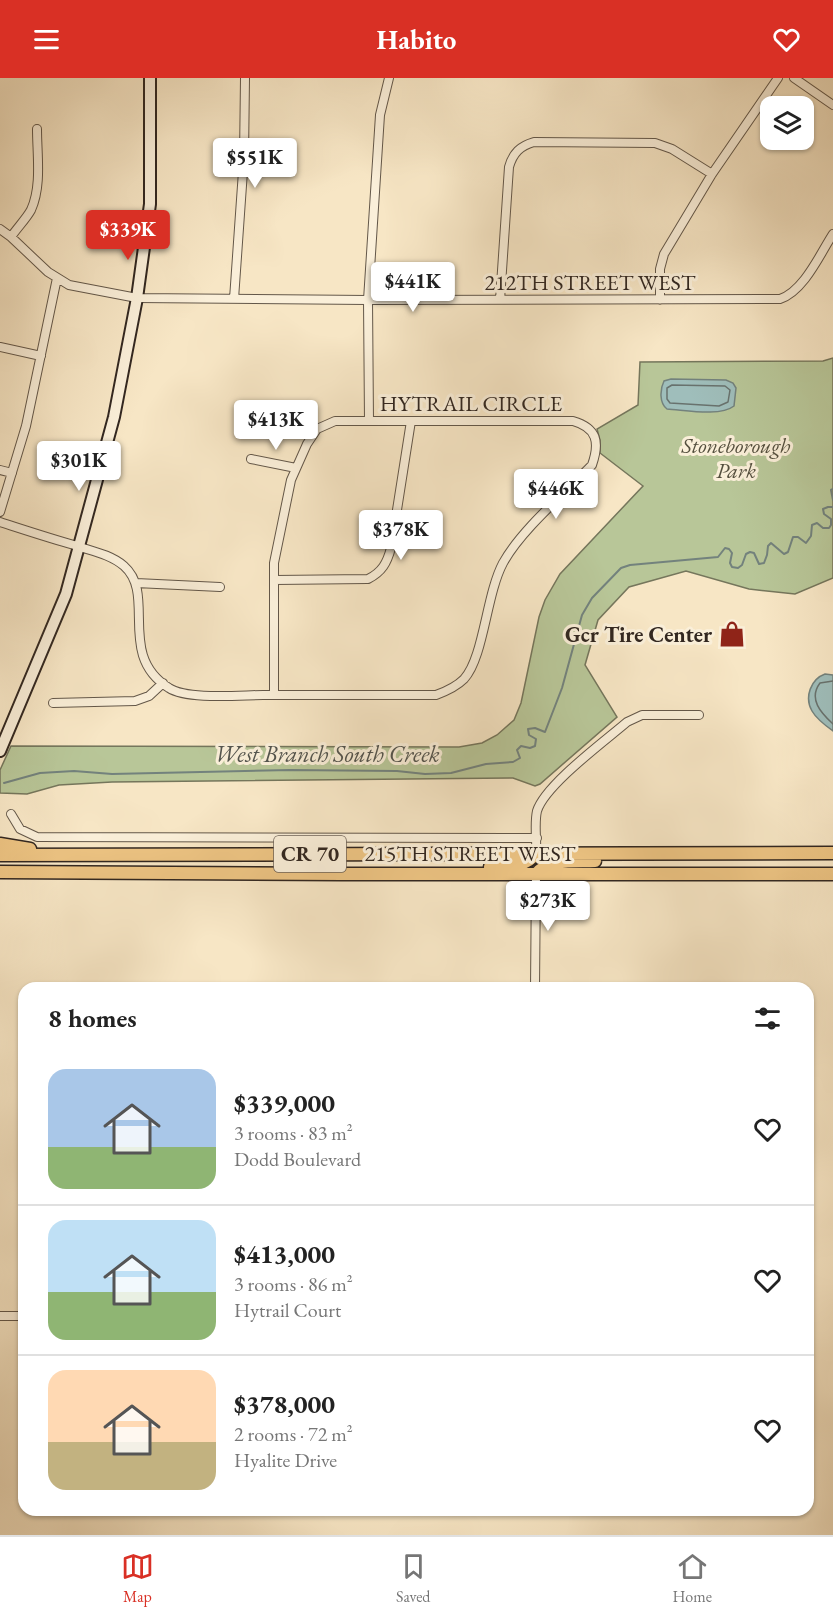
<!DOCTYPE html>
<html lang="en">
<head>
<meta charset="utf-8">
<style>
	body { margin:0; font-family:"EB Garamond",serif; background:#f2f2f2; color:#222; height:100vh; display:flex; flex-direction:column; font-size:22px; white-space:nowrap }
	* { box-sizing:border-box; margin:0 }
	p { font-size:20px; color:#767676 }
	.icon { flex:none; width:33px; height:33px; fill:none; stroke:currentColor; stroke-width:2; stroke-linecap:round; stroke-linejoin:round }
	.map { position:relative; flex:1; overflow:hidden }
	.sheet { position:absolute; left:18px; top:904px; width:796px; height:534px; display:flex; flex-direction:column; background:#fff; border-radius:18px; box-shadow:0 2px 4px #0004 }
	.sheet>* { flex:none }
	.fabs { position:absolute; left:760px; top:18px; display:grid; gap:12px }
	.fabs a { display:grid; place-items:center; width:54px; height:54px; border-radius:12px; background:#fff; box-shadow:0 2px 4px #0004; font-size:30px }
	.price { position:absolute; translate:-50% -51px; padding:0 14px; border-radius:6px; background:#fff; color:#222; font-size:20px; line-height:39px; filter:drop-shadow(0 2px 3px #0008) }
	.price::after { content:''; position:absolute; left:50%; top:36px; width:18px; height:14px; margin-left:-9px; background:inherit; clip-path:polygon(0 0,100% 0,50% 100%) }
	.price.active { background:#d93025; color:#fff }
	ul { padding:0; list-style:none }
	li { display:flex; align-items:center; gap:18px; height:150px; padding:0 30px }
	li+li { border-top:2px solid #e0e0e0 }
	li span { display:grid; place-items:center; flex:none; width:168px; height:120px; border-radius:18px; color:#555 }
	li>.icon { margin-inline-start:auto }
	span .icon { width:72px; height:72px; fill:#fffc; stroke-width:1 }
	li b { font-size:26px }
	h2 { display:flex; justify-content:space-between; align-items:center; height:72px; padding:0 30px; font-size:26px }
	header { display:flex; justify-content:space-between; align-items:center; height:78px; padding:0 30px; background:#d93025; color:#fff; font-size:27px; font-weight:700 }
	.tabs { display:flex; justify-content:space-around; align-items:center; height:84px; border-top:2px solid #e0e0e0; background:#fff; font-size:16px; color:#767676 }
	.tabs a { display:grid; justify-items:center; gap:3px }
	.tabs .active { color:#d93025 }
	.map>svg:first-child { display:block }
	.green { fill:#b8c698; stroke:#75765c; stroke-width:1.5 }
	.water { fill:#9fbebb; stroke:#73827d; stroke-width:1.5 }
	.lines { fill:none; stroke-linecap:round; stroke-linejoin:round }
	.shore { stroke:#68726e; stroke-width:1.5 }
	.stream { stroke:#73827d; stroke-width:2 }
	.street-casing { stroke:#635749; stroke-width:10 }
	.secondary-casing { stroke:#322720; stroke-width:14 }
	.primary-casing { stroke:#322720; stroke-width:15 }
	.street { stroke:#faefd9; stroke-width:8 }
	.secondary { stroke:#faefd9; stroke-width:10 }
	.primary { stroke:#ecc382; stroke-width:12 }
	.labels { text-anchor:middle; stroke-width:6; stroke-linejoin:round; paint-order:stroke }
	.shield { fill:#faefd9; stroke:#6e6358; stroke-width:1.5 }
	.shield-label { font-size:21px; font-weight:bold; fill:#322720 }
	.street-label { font-size:22px; fill:#322720; stroke:#faefd9 }
	.park-label { font-size:22px; font-style:italic; fill:#544f3e; stroke:#faefd9 }
	.poi-label { font-size:22px; font-weight:bold; fill:#322720; stroke:#faefd9; text-anchor:end }
	.water-label { font-size:24px; font-style:italic; fill:#53544e; stroke:#faefd9 }
</style>
</head>
<body>
<header><svg class="icon" aria-label="menu" viewBox="0 0 24 24"><path d="M4 6h16M4 12h16M4 18h16"/></svg>Habito<svg class="icon" aria-label="heart" viewBox="0 0 24 24"><path d="M12 20l-8-8c-3-5 5-10 8-4 3-6 11-1 8 4z"/></svg></header>
<div class="map">
<svg width="833" height="1457" viewBox="0 0 833 1457">
	<rect width="100%" height="100%" fill="#f7e6c5"/>
	<filter id="stains"><feTurbulence type="fractalNoise" baseFrequency=".00333" numOctaves="4"/><feColorMatrix values="0 0 0 0 .2 0 0 0 0 .09 0 0 0 0 .02 0 0 0 .5 -.17"/></filter>
	<radialGradient id="worn" r=".72"><stop offset=".6" stop-color="#630" stop-opacity="0"/><stop offset="1" stop-color="#630" stop-opacity=".3"/></radialGradient>
	<path class="green" d="M 833,280 L 833,500 L 795,516 L 749,511 L 686,493 L 629,509 L 598,542 L 585,587 L 617,639 L 540,706 L 535,708 L 513,700 L 112,704 L 59,707 L 27,716 L 0,715 L 0,692 L 11,668 L 459,669 L 482,665 L 497,657 L 514,642 L 521,625 L 539,539 L 545,522 L 560,496 L 643,408 L 600,375 L 600,362 L 597,351 L 638,327 L 640,284 L 823,283 Z"/>
	<path class="water" d="M 671,301 L 726,302 L 733,305 L 736,310 L 734,328 C 720,339 685,332 667,331 C 659,325 660,311 664,303 Z
		M 825,596 L 833,597 L 833,653 C 826,648 816,640 812,633 C 804,619 811,601 825,596 Z"/>
	<g class="lines">
		<path class="shore" d="M 672,307 L 725,308 L 730,312 L 728,324 L 719,328 L 670,325 L 667,321 L 667,310 Z
			M 833,603 L 820,605 C 808,621 821,635 833,646"/>
		<path class="stream" d="M 833,411 L 831,412 L 833,422
			M 4,705 L 40,695 L 74,693 L 112,696 L 290,692 L 397,693 L 425,696 L 451,695 L 486,686 L 513,684 L 520,680 L 517,672 L 521,668 L 530,670 L 535,668 L 536,661 L 529,657 L 528,651 L 535,650 L 545,654 L 562,610 L 582,537 L 592,520 L 621,490 L 630,487 L 718,479 L 725,470 L 729,471 L 732,475 L 730,485 L 732,489 L 738,490 L 742,487 L 746,476 L 750,474 L 754,475 L 759,486 L 764,485 L 767,477 L 768,468 L 771,465 L 784,476 L 788,474 L 793,459 L 798,459 L 806,465 L 811,458 L 812,447 L 817,445 L 823,450 L 829,450 L 831,447 L 831,441 L 824,436 L 823,431 L 828,429 L 833,429"/>
		<g class="street-casing">
			<path id="street" d="M 794,0 L 833,27
				M 0,151 L 11,159 L 48,194 L 69,207 L 137,220 L 368,222 L 780,221 C 804,213 820,176 833,156
				M 11,159 C 17,150 26,141 31,132 C 42,108 37,77 37,51
				M 234,221 L 244,79 L 245,0
				M 500,222 L 509,89 C 513,75 520,68 534,64 L 655,65 L 672,71 L 712,96
				M 660,222 L 660,191 L 664,176 L 712,96 L 778,0
				M 0,269 L 41,278
				M 369,343 L 368,222 L 380,37 L 389,0
				M 251,381 L 296,390
				M 0,392 L 12,395
				M 0,434 L 26,348 L 57,200
				M 0,444 C 25,452 49,460 74,467 C 91,473 110,476 124,488 C 157,517 116,577 169,610 C 187,622 241,617 263,617 C 321,617 379,617 436,617 C 447,613 456,609 464,601 C 484,579 486,517 503,485 C 521,452 565,415 592,387 C 600,364 597,350 573,343 L 335,343 L 317,351 L 307,366 L 291,402 L 274,485 L 274,617
				M 274,502 L 368,501 C 382,494 387,485 391,470 L 411,343
				M 136,505 L 220,509
				M 53,625 L 135,623 L 149,618 L 163,605
				M 11,736 L 20,751 L 37,759 L 537,760
				M 536,775 C 537,762 534,746 537,733 C 545,707 605,663 627,644 L 642,637 L 699,637
				M 535,910 L 536,796
				M 0,1238 L 24,1238"/>
		</g>
		<g class="secondary-casing">
			<path id="secondary" d="M 0,673 L 66,516 L 114,339 L 137,220 L 150,126 L 150,0"/>
		</g>
		<g class="primary-casing">
			<path id="primary" d="M 0,766 L 30,771
				M 0,777 L 833,775
				M 490,789 C 505,788 526,790 536,775
				M 0,794 L 342,796 L 833,796
				M 536,796 C 549,780 576,784 595,783"/>
		</g>
		<use href="#street" class="street"/>
		<use href="#secondary" class="secondary"/>
		<use href="#primary" class="primary"/>
	</g>
	<defs>
		<g id="shop-bare" transform="scale(2.07)"><path d="M-5-2.5h2.3a2.7 3.5 0 0 1 5.4 0H5L5.5 6h-11ZM-1.5-2.5h3a1.5 2.3 0 0 0-3 0Z" fill="#8f2418" stroke="#faefd9" stroke-width="2.5" paint-order="stroke"/></g>
	</defs>
	<g fill-rule="evenodd">
		<use href="#shop-bare" x="732" y="556"/>
	</g>
	<g class="labels">
		<rect class="shield" x="274" y="758" width="72" height="36" rx="4.5"/>
		<g class="shield-label">
			<text x="310" y="783">CR 70</text>
		</g>
		<g class="street-label">
			<text x="590" y="212">212TH STREET WEST</text>
			<text x="471" y="333">HYTRAIL CIRCLE</text>
			<text x="470" y="783">215TH STREET WEST</text>
		</g>
		<g class="park-label">
			<text x="736" y="375">Stoneborough<tspan x="736" dy="25">Park</tspan></text>
		</g>
		<g class="poi-label">
			<text x="712" y="564">Gcr Tire Center</text>
		</g>
		<g class="water-label">
			<text x="327" y="684">West Branch South Creek</text>
		</g>
	</g>
	<rect width="100%" height="100%" filter="url(#stains)"/>
	<rect width="100%" height="100%" fill="url(#worn)"/>
</svg>
<div class="fabs">
<a><svg class="icon" aria-label="layers" viewBox="0 0 24 24"><path d="M12 4l9 5-9 5-9-5zM3 14l9 5 9-5"/></svg></a>
</div>
<b class="price" style="left:255px;top:111px">$551K</b>
<b class="price active" style="left:128px;top:183px">$339K</b>
<b class="price" style="left:413px;top:235px">$441K</b>
<b class="price" style="left:276px;top:373px">$413K</b>
<b class="price" style="left:79px;top:414px">$301K</b>
<b class="price" style="left:556px;top:442px">$446K</b>
<b class="price" style="left:401px;top:483px">$378K</b>
<b class="price" style="left:548px;top:854px">$273K</b>
<section class="sheet">
<h2>8 homes<svg class="icon" aria-label="filters" viewBox="0 0 24 24"><path d="M4 7h16M4 17h16"/><circle cx="9" cy="7" r="2"/><circle cx="15" cy="17" r="2"/></svg></h2>
<ul>
<li><span style="background:linear-gradient(#a9c7e8 65%,#8fb573 0)"><svg class="icon" aria-label="home" viewBox="0 0 24 24"><path d="M3 11l9-7 9 7M6 9v11h12V9"/></svg></span><div><b>$339,000</b><p>3 rooms · 83 m²</p><p>Dodd Boulevard</p></div><svg class="icon" aria-label="heart" viewBox="0 0 24 24"><path d="M12 20l-8-8c-3-5 5-10 8-4 3-6 11-1 8 4z"/></svg></li>
<li><span style="background:linear-gradient(#bfe0f5 60%,#8fb573 0)"><svg class="icon" aria-label="home" viewBox="0 0 24 24"><path d="M3 11l9-7 9 7M6 9v11h12V9"/></svg></span><div><b>$413,000</b><p>3 rooms · 86 m²</p><p>Hytrail Court</p></div><svg class="icon" aria-label="heart" viewBox="0 0 24 24"><path d="M12 20l-8-8c-3-5 5-10 8-4 3-6 11-1 8 4z"/></svg></li>
<li><span style="background:linear-gradient(#ffd9b3 60%,#c2b280 0)"><svg class="icon" aria-label="home" viewBox="0 0 24 24"><path d="M3 11l9-7 9 7M6 9v11h12V9"/></svg></span><div><b>$378,000</b><p>2 rooms · 72 m²</p><p>Hyalite Drive</p></div><svg class="icon" aria-label="heart" viewBox="0 0 24 24"><path d="M12 20l-8-8c-3-5 5-10 8-4 3-6 11-1 8 4z"/></svg></li>
</ul>
</section>
</div>
<nav class="tabs">
<a class="active"><svg class="icon" aria-label="map" viewBox="0 0 24 24"><path d="M3 6l6-2 6 2 6-2v14l-6 2-6-2-6 2zM9 4v14M15 6v14"/></svg>Map</a>
<a><svg class="icon" aria-label="saved" viewBox="0 0 24 24"><path d="M7 4h10v16l-5-4-5 4z"/></svg>Saved</a>
<a><svg class="icon" aria-label="home" viewBox="0 0 24 24"><path d="M3 11l9-7 9 7M6 9v11h12V9"/></svg>Home</a>
</nav>
</body>
</html>
